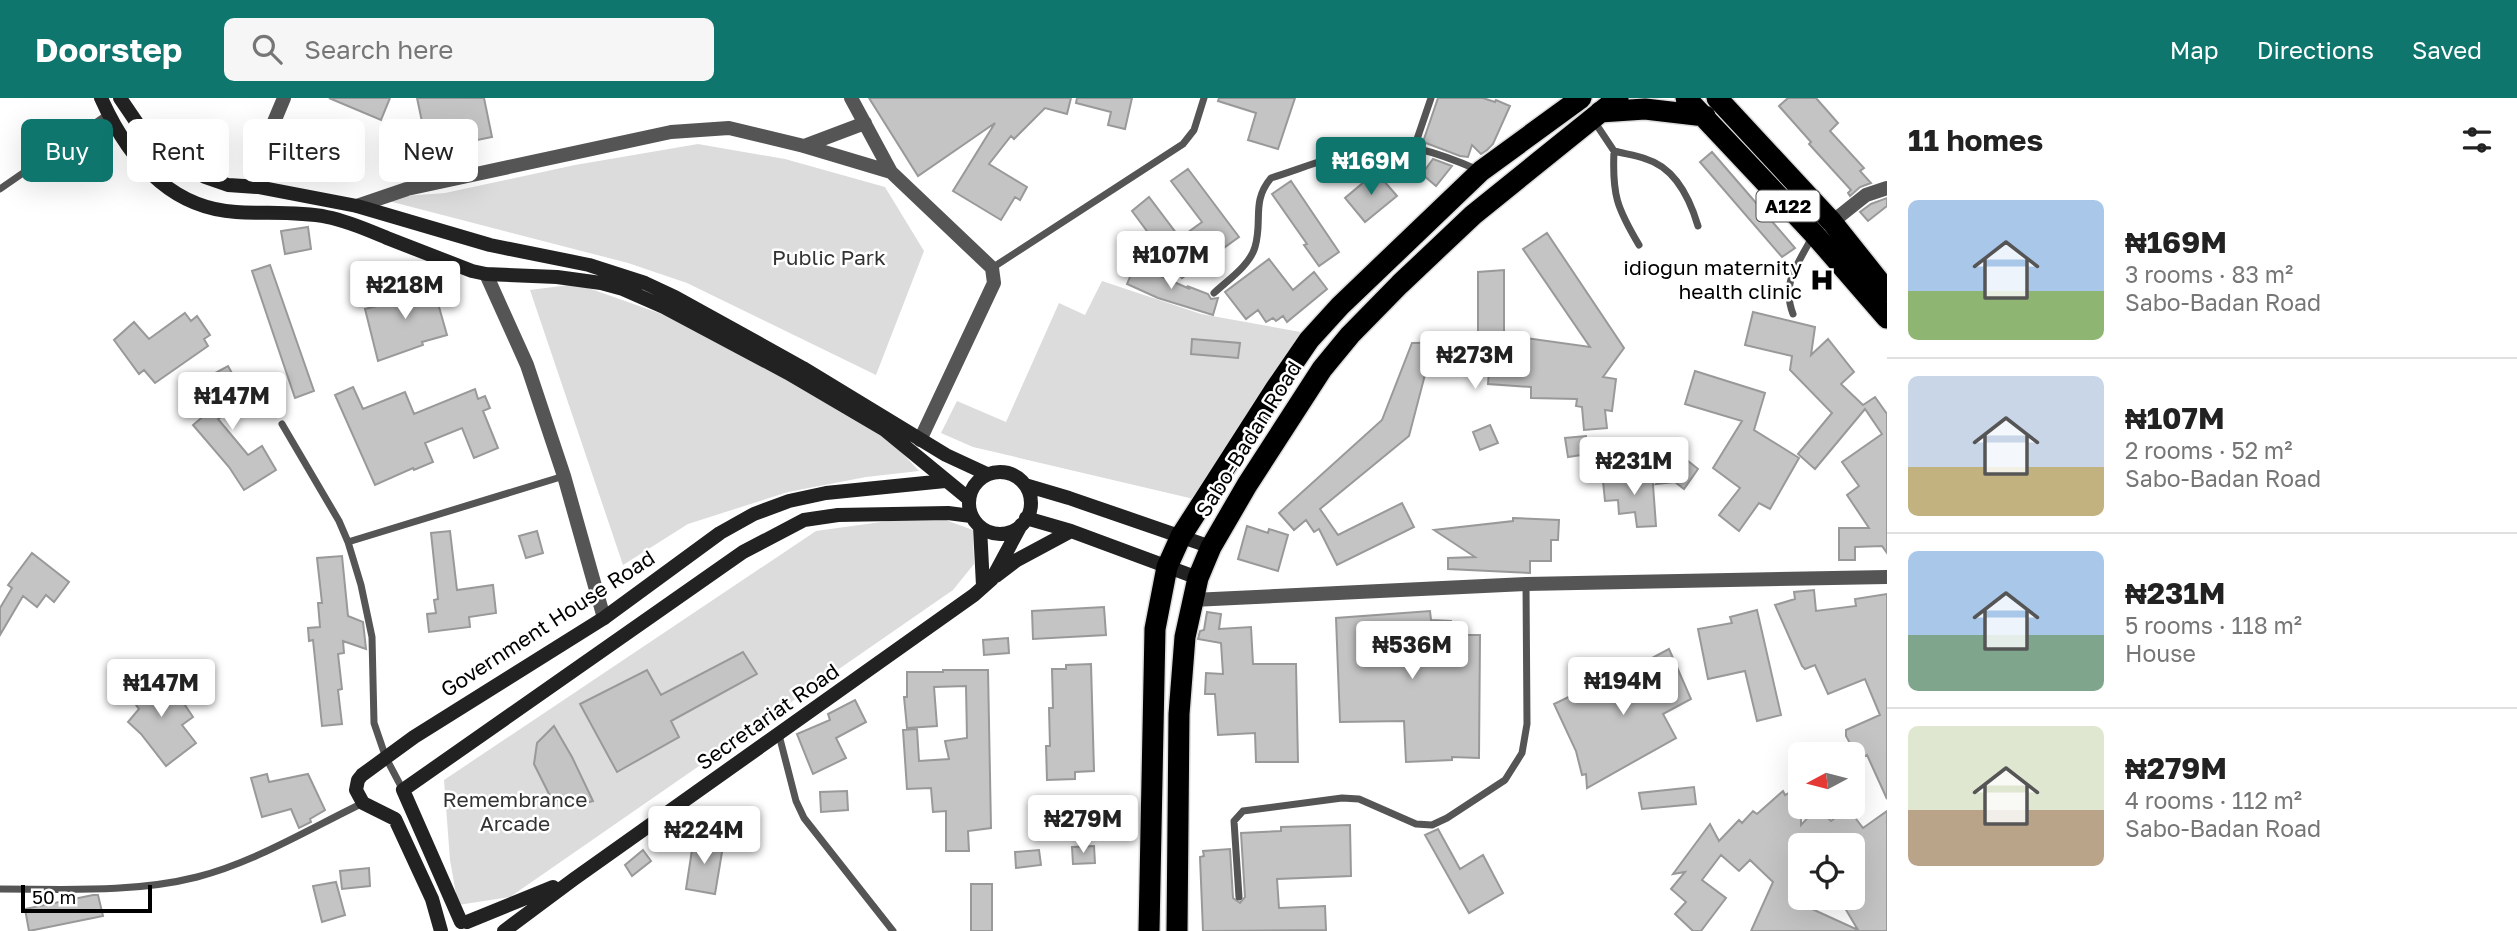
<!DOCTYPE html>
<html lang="en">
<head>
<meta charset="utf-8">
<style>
	body { margin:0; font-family:"Golos Text",sans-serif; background:#f6f6f6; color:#222; height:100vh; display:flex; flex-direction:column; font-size:26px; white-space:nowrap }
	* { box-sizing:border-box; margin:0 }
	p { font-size:23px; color:#767676 }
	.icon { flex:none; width:38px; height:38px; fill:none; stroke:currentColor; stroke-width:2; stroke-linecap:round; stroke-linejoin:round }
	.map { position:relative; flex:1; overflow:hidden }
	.side { display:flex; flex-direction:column; background:#fff; width:630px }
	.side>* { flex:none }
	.top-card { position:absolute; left:21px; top:21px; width:665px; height:63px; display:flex; gap:14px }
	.needle { width:46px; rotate:263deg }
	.fabs { position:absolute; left:1788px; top:644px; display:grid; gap:14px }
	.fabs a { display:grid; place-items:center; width:77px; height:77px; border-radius:10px; background:#fff; box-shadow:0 7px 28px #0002; font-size:35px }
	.scale { position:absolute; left:21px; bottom:18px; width:131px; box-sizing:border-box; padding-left:7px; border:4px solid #000; border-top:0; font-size:19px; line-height:24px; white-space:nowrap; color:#000; -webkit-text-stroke:5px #fff; paint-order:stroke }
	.price { position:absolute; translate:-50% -60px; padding:0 16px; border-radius:7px; background:#fff; color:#222; font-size:23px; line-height:46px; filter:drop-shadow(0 2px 4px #0008) }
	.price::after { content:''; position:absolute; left:50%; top:42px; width:21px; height:16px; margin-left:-10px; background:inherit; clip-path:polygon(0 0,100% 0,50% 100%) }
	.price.on { background:#0f766e; color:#fff }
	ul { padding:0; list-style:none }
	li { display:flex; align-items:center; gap:21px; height:175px; padding:0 21px }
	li+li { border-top:2px solid #e0e0e0 }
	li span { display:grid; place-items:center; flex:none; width:196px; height:140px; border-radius:10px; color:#555 }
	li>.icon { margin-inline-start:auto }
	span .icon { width:84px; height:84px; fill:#fffc; stroke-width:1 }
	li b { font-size:30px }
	h2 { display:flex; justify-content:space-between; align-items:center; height:84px; padding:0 21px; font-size:30px }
	.chip { padding:0 24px; border-radius:10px; background:#fff; box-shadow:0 7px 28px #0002; font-size:24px; line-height:63px }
	.chip.on { background:#0f766e; color:#fff }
	header { display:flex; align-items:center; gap:42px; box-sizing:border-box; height:98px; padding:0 35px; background:#0f766e; color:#fff }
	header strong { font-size:33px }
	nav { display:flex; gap:38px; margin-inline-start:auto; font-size:24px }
	.search { width:490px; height:63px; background:#f6f6f6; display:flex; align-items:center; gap:18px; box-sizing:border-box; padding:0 24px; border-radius:10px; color:#767676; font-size:26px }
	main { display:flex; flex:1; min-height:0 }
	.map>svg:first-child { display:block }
	.green { fill:#dcdcdc }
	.building { fill:#c4c4c4; stroke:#999; stroke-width:2; fill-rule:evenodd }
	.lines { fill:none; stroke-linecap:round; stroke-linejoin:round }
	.highway-casing { stroke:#dbdbdb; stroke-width:24 }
	.lane { stroke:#555; stroke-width:7 }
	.street { stroke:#555; stroke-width:14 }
	.secondary { stroke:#222; stroke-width:14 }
	.highway { stroke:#000; stroke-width:21 }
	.labels { text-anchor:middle; stroke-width:5; stroke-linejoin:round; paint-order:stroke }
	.shield { fill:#fff; stroke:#4c4c4c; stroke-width:2 }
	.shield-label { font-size:19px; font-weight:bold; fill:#000 }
	.park-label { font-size:21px; fill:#333; stroke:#fff }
	.poi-label { font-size:21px; fill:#000; stroke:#fff; text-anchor:end }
	.street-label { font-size:21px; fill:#000; stroke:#fff }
</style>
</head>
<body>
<header>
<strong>Doorstep</strong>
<div class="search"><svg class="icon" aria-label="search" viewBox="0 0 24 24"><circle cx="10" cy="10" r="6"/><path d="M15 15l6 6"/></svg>Search here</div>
<nav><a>Map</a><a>Directions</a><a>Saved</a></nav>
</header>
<main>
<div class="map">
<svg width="1887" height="833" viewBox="0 0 1887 833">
	<rect width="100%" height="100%" fill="#fff"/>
	<path class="green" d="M 698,46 L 785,61 L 885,89 L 924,153 L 876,277 L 687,185 L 628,165 L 377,100 L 445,95 L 575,67 Z
		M 1102,183 L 1201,216 L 1323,238 L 1215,406 L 973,349 L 941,335 L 957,303 L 1006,324 L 1059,205 L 1085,217 Z
		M 577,186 L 687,225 L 880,331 L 919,373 L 866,379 L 788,394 L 688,426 L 623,467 L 530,192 Z
		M 932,417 L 973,432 L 974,466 L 953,492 L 510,799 L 458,807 L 450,762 L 444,682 L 816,433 Z"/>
	<path class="building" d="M 329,0 L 390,0 L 381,22 Z
		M 417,0 L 484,0 L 492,39 L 428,52 Z
		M 869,0 L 1071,0 L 1067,16 L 1045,10 L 1014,41 L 1011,38 L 989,66 L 1027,89 L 1020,102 L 1015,99 L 1001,122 L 953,93 L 995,25 L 918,78 Z
		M 1077,0 L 1132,0 L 1125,31 L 1108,27 L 1111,14 L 1076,5 Z
		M 1219,0 L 1295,0 L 1278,51 L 1248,42 L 1256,15 L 1218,3 Z
		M 1438,0 L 1483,0 L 1495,4 L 1496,2 L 1510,8 L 1493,46 L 1487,52 L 1481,56 L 1472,47 L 1468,59 L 1460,58 L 1423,44 Z
		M 1788,0 L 1816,0 L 1838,25 L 1830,33 L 1864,70 L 1860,73 L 1871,85 L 1860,89 L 1850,98 L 1848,95 L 1851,92 L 1809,46 L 1811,44 L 1779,8 Z
		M 1712,54 L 1795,150 L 1782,159 L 1700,64 Z
		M 1433,61 L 1452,68 L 1436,88 L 1422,76 Z
		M 1188,71 L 1239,139 L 1182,180 L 1132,113 L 1149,99 L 1180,140 L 1202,124 L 1171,83 Z
		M 1376,74 L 1397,98 L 1365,124 L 1345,100 Z
		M 1291,83 L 1339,154 L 1319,168 L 1304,147 L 1307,146 L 1272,96 Z
		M 1887,100 L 1887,108 L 1868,123 L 1860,114 L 1871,106 Z
		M 308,129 L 311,151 L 285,156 L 281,133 Z
		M 1547,135 L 1624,250 L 1603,279 L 1616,281 L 1612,313 L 1605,312 L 1607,330 L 1584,332 L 1582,309 L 1576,308 L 1577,301 L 1531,300 L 1531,289 L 1488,286 L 1489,272 L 1427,269 L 1409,338 L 1320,411 L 1338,437 L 1402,405 L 1414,429 L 1337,467 L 1319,431 L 1314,434 L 1306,422 L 1294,432 L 1279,415 L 1382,322 L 1412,245 L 1478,244 L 1478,174 L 1504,172 L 1504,237 L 1590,249 L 1523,151 Z
		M 1269,161 L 1293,192 L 1314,174 L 1327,191 L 1287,224 L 1283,218 L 1276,223 L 1273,220 L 1266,224 L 1258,212 L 1246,221 L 1225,194 Z
		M 270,167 L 314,293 L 295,300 L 252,173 Z
		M 1135,167 L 1190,191 L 1187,188 L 1208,196 L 1211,201 L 1218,200 L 1213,217 L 1158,200 L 1127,186 Z
		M 405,186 L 408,195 L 433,188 L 447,237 L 422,244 L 423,247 L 378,263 L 365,211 L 393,204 L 389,190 Z
		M 1753,214 L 1815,229 L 1811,257 L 1828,241 L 1854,274 L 1841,286 L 1863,307 L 1875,299 L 1887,316 L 1887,455 L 1882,448 L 1855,449 L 1855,462 L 1839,462 L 1839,430 L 1869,430 L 1847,397 L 1859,388 L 1842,364 L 1882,336 L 1865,311 L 1815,371 L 1798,356 L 1832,315 L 1790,272 L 1792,258 L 1745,247 Z
		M 185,215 L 191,223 L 197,218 L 210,237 L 204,241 L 208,248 L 155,285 L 144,272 L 139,276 L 114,242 L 134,224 L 149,241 Z
		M 1192,241 L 1240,245 L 1238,260 L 1191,256 Z
		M 228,268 L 248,304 L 218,321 L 248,357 L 262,348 L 276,372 L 244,392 L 229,369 L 193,327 L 220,304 L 206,280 Z
		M 1695,273 L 1765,295 L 1754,332 L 1799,360 L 1770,411 L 1759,405 L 1739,433 L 1719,417 L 1740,390 L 1713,370 L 1742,323 L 1685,306 Z
		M 353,289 L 363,311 L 405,294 L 414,316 L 475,291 L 478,301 L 485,298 L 490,310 L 483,313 L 498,350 L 474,360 L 462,330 L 425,345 L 433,364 L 414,372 L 413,370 L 375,387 L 335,297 Z
		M 1490,327 L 1498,345 L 1480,352 L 1473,334 Z
		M 1586,338 L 1588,356 L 1568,359 L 1565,340 Z
		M 1678,355 L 1698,371 L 1684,391 L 1675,384 L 1656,386 Z
		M 1652,373 L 1656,428 L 1637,429 L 1635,414 L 1619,416 L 1618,402 L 1605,403 L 1603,383 L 1634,378 L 1633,375 Z
		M 1513,420 L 1559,422 L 1558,442 L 1551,442 L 1551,463 L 1530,463 L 1530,475 L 1448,471 L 1448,460 L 1475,459 L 1434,432 L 1513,423 Z
		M 1247,428 L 1268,435 L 1269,431 L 1288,437 L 1278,473 L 1238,461 Z
		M 450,433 L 457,492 L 493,487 L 496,515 L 469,519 L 470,529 L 429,534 L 427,516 L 436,515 L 434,502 L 438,501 L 431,435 Z
		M 537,433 L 543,455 L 526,460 L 519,438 Z
		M 32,455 L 69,484 L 54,504 L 46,497 L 37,509 L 23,498 L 0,537 L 0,510 L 12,490 L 8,487 Z
		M 342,458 L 348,518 L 363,524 L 366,551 L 343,543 L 344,555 L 338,556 L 342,591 L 338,592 L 342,626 L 322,628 L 313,542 L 309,543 L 308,530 L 320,529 L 318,505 L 322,505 L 317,460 Z
		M 1814,492 L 1816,513 L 1856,508 L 1855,501 L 1887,496 L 1887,701 L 1867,657 L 1862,660 L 1857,647 L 1852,649 L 1846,638 L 1846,632 L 1880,617 L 1865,581 L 1828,596 L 1815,567 L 1805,571 L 1802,568 L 1775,507 L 1795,501 L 1794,494 Z
		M 1104,509 L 1106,537 L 1033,541 L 1032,513 Z
		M 1757,512 L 1781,617 L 1757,623 L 1745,573 L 1708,581 L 1698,531 L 1732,525 L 1730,519 Z
		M 1430,513 L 1431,522 L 1451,523 L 1451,537 L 1480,537 L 1479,660 L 1452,659 L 1452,662 L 1406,664 L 1404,623 L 1340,624 L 1336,520 Z
		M 1207,514 L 1221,516 L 1219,531 L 1251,529 L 1253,566 L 1296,566 L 1298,664 L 1256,664 L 1255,635 L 1218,637 L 1215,596 L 1205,596 L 1206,575 L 1223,576 L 1221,545 L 1198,541 L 1200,533 L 1204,532 Z
		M 1008,540 L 1009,555 L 984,557 L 983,542 Z
		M 1669,551 L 1691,601 L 1663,616 L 1676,640 L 1587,690 L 1586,676 L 1582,677 L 1576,653 L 1554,606 L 1579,594 L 1620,581 L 1618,578 Z
		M 743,554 L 757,576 L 671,623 L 679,639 L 617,674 L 580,606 L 647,572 L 661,597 Z
		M 1091,566 L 1094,673 L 1075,674 L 1075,681 L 1047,682 L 1046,648 L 1050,648 L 1049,610 L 1053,610 L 1052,571 L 1066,571 L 1066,567 Z
		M 943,572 L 988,572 L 991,730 L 968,733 L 969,753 L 946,753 L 946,713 L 933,714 L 931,690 L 907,691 L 903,632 L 917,631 L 919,663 L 949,661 L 945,643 L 967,640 L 966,588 L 934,589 L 937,628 L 907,630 L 904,599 L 907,599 L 907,574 L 943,574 Z
		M 141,577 L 148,586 L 156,580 L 165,594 L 172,588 L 193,619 L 182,627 L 196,645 L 166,668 L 141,636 L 128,624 L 139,611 L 130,599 L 133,597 L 126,588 Z
		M 855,602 L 866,624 L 836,640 L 846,660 L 813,676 L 797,636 L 830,622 L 828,616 Z
		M 554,628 L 572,659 L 593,703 L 569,709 L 549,696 L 534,666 L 537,645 Z
		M 267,676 L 269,684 L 308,676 L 325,712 L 310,721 L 311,724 L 299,730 L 291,711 L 262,719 L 251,680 Z
		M 1801,688 L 1801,727 L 1817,710 L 1831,723 L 1839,717 L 1842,720 L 1850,713 L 1863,730 L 1887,713 L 1887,833 L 1751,833 L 1773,784 L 1750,762 L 1739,773 L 1721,757 L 1702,782 L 1726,800 L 1701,833 L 1693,833 L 1675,816 L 1686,804 L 1671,791 L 1685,774 L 1673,776 L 1710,726 L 1719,743 L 1739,722 L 1742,725 L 1753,713 L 1757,716 L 1783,693 L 1785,697 ZM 1801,747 L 1853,747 L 1853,800 L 1839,800 L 1858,832 L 1801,806 Z
		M 1694,689 L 1696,706 L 1642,711 L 1639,695 Z
		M 847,693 L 848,712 L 821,714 L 820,694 Z
		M 1350,727 L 1351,778 L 1277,781 L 1279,810 L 1325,808 L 1326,832 L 1203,833 L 1200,759 L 1204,758 L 1203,753 L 1230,751 L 1233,800 L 1240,805 L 1245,799 L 1241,735 L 1281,733 L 1281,729 Z
		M 1438,731 L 1460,771 L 1483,757 L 1503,795 L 1469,815 L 1425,737 Z
		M 694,739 L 717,743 L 716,747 L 723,748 L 715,796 L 686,791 Z
		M 1094,748 L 1095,765 L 1073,766 L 1072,749 Z
		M 643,752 L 651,763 L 632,778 L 625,767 Z
		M 1039,752 L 1041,767 L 1016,770 L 1015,754 Z
		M 369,770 L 370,788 L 342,791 L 340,773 Z
		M 336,784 L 345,817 L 322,824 L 313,788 Z
		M 971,786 L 992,786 L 992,833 L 971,833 Z
		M 93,797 L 98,797 L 103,818 L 29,833 L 25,811 Z"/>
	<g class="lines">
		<g class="highway-casing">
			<path id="highway" d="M 1686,0 L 1814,136 L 1887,220
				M 1717,0 L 1832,124 L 1887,193
				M 1600,14 L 1645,11 L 1705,18
				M 1149,833 L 1155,531 L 1167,469 L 1181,438 L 1276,290 L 1309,242 L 1340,208 L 1481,73 L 1581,0
				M 1177,833 L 1179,616 L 1185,539 L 1198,480 L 1211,449 L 1247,387 L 1322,271 L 1350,237 L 1400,186 L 1473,117 L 1618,0"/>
		</g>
		<path class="lane" d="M 1594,23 L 1614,53 C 1625,56 1636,57 1646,61 C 1676,70 1690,101 1698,128
			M 1414,50 L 1431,0
			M 1614,53 C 1612,97 1617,110 1639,147
			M 0,91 L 108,16
			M 992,170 L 1183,46 L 1194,32 L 1204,0
			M 1214,195 C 1228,182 1250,167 1255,149 C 1263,122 1251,104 1271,80 C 1313,67 1371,41 1415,50 C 1436,55 1458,63 1478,72
			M 1793,216 C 1781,184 1798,167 1812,139
			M 282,326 L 339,423 L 348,444 L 361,487 L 372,539 L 374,625 L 386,660 L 403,692
			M 348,444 L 564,378
			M 779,637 L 796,703 L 804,720 L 893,833
			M 0,791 C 65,791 134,795 197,779 C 255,764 309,731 363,705
			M 1239,799 L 1234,723 L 1243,713 L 1342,700 L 1359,701 L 1416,726 L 1432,727 L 1447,720 L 1505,682 L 1522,655 L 1527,626 L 1526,486"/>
		<path class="street" d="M 851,0 L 891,74 L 992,170 L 994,185 L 920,342
			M 804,48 L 865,25
			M 258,89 L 271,31 L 284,0
			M 357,108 L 407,91 L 671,34 L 729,30 L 804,48 L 891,74
			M 1832,124 L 1866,97 L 1887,90
			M 486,176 L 527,267 L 564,378 L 604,520
			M 1192,502 L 1526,486 L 1887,479"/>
		<path class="secondary" d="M 101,0 C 127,58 168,110 236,114 C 266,116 297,113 327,119 C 348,123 368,132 387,140 C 416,151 444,162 472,173 L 486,176 L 557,179 L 601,185 L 623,191 L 664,209 L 788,275 L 885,332 L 969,401
			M 120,0 L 139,28 L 160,49 L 180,65 L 205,79 L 228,87 L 258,89 L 357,108 L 490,147 L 589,167 L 645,185 L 675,199 L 803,270 L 946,357 L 987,376
			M969 405a31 31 0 1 1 62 0a31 31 0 1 1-62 0Z
			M 1025,387 L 1069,400 L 1211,449
			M 1026,420 L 1071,433 L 1198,480
			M 980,429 L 983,488
			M 996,478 L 1017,462 L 1071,433
			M 461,824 L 403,692 L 743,454 L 804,422 L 838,417 L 948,415 L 971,418
			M 467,824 L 553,789
			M 441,833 L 432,801 L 395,721 L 363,705 L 356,692 L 358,682 L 362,677 L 414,639 L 604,520 L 720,435 L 754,416 L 789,403 L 826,395 L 945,383
			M 504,833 L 574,781 L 974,497 L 992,481 L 1021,427"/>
		<use href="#highway" class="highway"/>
	</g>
	<defs>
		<g id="hospital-bare" transform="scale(1.89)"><path d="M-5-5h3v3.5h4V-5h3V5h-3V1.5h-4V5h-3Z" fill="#000" stroke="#fff" stroke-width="2.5" paint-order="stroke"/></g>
	</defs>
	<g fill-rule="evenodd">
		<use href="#hospital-bare" x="1822" y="182"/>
	</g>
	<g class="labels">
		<rect class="shield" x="1756.5" y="92.5" width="63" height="31" rx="5"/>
		<g class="shield-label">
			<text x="1788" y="115">A122</text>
		</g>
		<g class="park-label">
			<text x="829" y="167">Public Park</text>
			<text x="515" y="709">Remembrance<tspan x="515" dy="24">Arcade</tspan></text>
		</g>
		<g class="poi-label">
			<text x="1802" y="177">idiogun maternity<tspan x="1802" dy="24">health clinic</tspan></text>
		</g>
		<g class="street-label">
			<text transform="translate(1249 341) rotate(-58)" y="7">Sabo-Badan Road</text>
			<text transform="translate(548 526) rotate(-33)" y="7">Government House Road</text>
			<text transform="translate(768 619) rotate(-35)" y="7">Secretariat Road</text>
		</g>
	</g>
</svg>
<div class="fabs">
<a><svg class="needle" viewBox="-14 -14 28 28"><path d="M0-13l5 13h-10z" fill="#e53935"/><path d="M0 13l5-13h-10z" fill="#767676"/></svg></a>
<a><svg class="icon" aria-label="locate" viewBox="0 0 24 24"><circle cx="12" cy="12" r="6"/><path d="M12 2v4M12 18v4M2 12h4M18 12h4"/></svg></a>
</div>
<div class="scale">50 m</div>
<b class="price on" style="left:1371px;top:99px">₦169M</b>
<b class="price" style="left:1171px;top:193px">₦107M</b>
<b class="price" style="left:405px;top:223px">₦218M</b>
<b class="price" style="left:1475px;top:293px">₦273M</b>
<b class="price" style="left:232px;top:334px">₦147M</b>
<b class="price" style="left:1634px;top:399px">₦231M</b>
<b class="price" style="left:1412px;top:583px">₦536M</b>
<b class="price" style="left:1623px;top:619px">₦194M</b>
<b class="price" style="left:161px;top:621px">₦147M</b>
<b class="price" style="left:1083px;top:757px">₦279M</b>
<b class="price" style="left:704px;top:768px">₦224M</b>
<div class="top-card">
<a class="chip on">Buy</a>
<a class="chip">Rent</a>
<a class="chip">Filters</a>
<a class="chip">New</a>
</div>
</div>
<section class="side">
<h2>11 homes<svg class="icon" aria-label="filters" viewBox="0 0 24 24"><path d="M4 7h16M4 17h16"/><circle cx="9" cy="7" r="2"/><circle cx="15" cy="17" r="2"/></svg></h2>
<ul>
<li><span style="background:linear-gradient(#a9c7e8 65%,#8fb573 0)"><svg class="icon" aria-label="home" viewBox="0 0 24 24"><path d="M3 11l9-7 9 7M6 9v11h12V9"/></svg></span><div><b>₦169M</b><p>3 rooms · 83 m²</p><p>Sabo-Badan Road</p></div></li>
<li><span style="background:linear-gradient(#c9d6e8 65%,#c2b280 0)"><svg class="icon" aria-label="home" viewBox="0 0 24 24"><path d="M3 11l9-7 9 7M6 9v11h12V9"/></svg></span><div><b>₦107M</b><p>2 rooms · 52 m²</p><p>Sabo-Badan Road</p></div></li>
<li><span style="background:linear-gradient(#a9c7e8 60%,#7fa58c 0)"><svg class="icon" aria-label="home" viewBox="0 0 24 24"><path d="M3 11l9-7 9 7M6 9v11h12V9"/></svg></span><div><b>₦231M</b><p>5 rooms · 118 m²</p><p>House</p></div></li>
<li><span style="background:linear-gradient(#dfe7d0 60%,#b9a48a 0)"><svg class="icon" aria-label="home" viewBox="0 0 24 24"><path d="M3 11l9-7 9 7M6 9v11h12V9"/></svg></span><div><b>₦279M</b><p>4 rooms · 112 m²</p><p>Sabo-Badan Road</p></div></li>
</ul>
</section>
</main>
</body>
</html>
